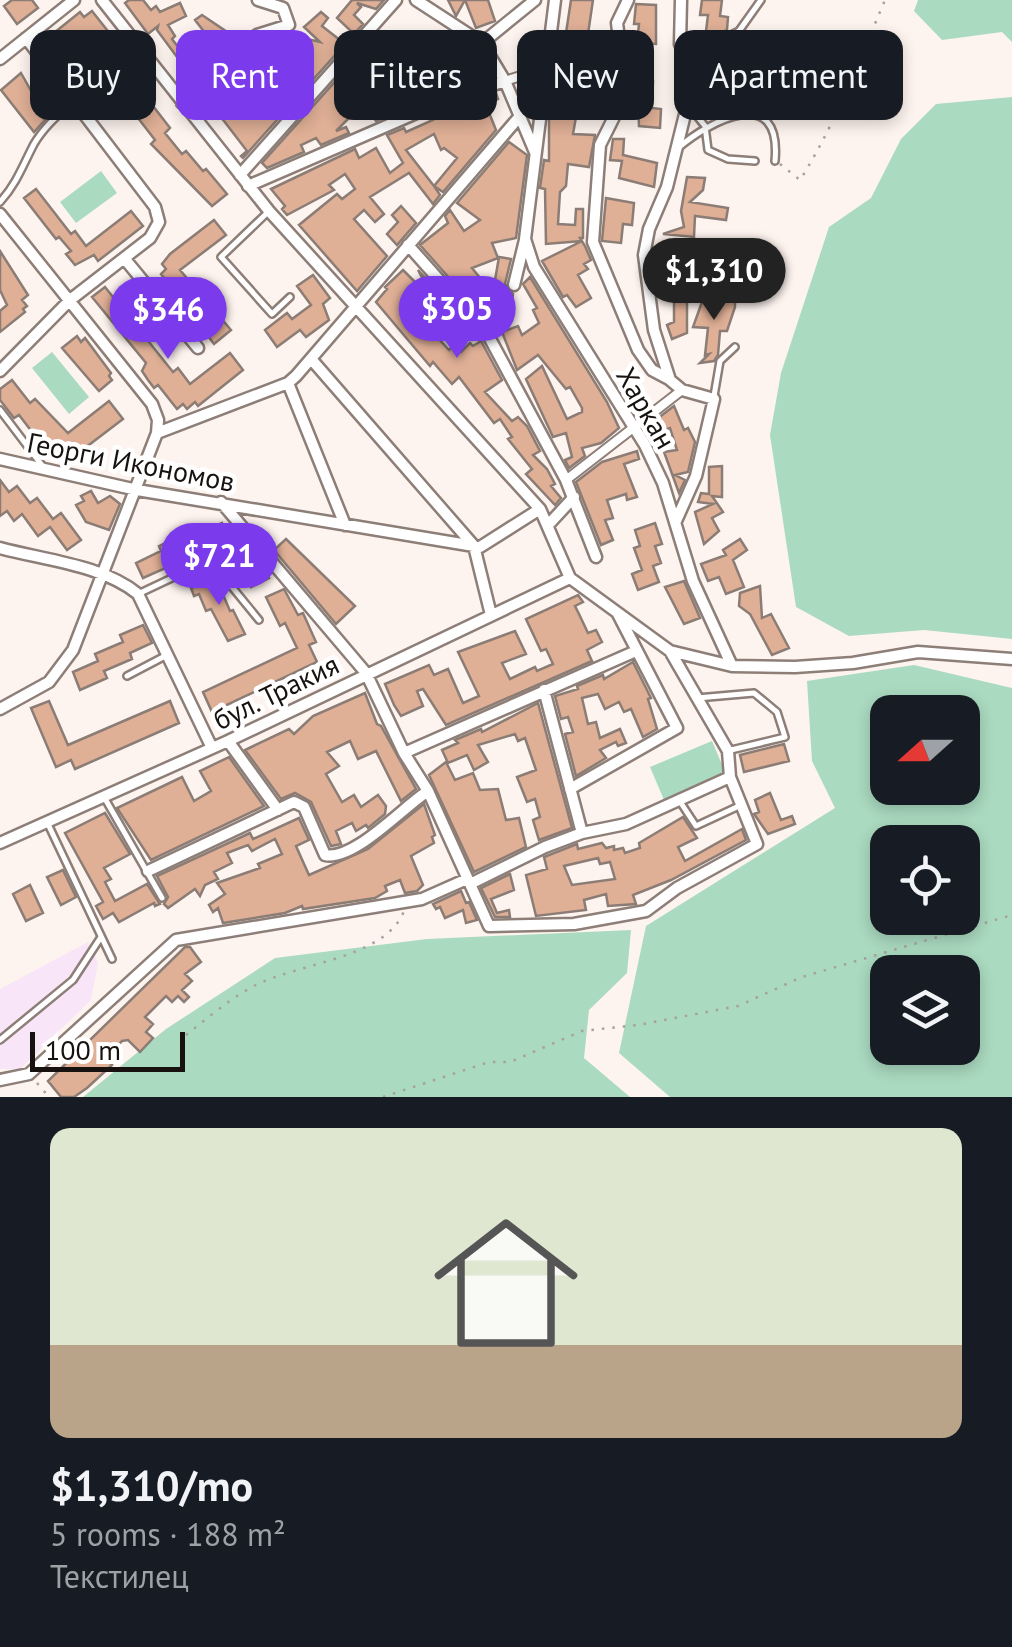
<!DOCTYPE html>
<html lang="en">
<head>
<meta charset="utf-8">
<style>
	body { margin:0; font-family:"PT Sans",sans-serif; background:#20242c; color:#f1f3f6; height:100vh; display:flex; flex-direction:column; font-size:38px; white-space:nowrap }
	* { box-sizing:border-box; margin:0 }
	p { font-size:32px; color:#9ea1a6 }
	.icon { flex:none; width:55px; height:55px; fill:none; stroke:currentColor; stroke-width:2; stroke-linecap:round; stroke-linejoin:round }
	.map { position:relative; height:1097px; overflow:hidden }
	.panel { display:flex; flex-direction:column; background:#171b24; flex:1 }
	.panel>* { flex:none }
	.banner { position:absolute; left:30px; top:30px; width:952px; height:90px; display:flex; gap:20px }
	.needle { width:65px; rotate:249deg }
	.fabs { position:absolute; left:870px; top:695px; display:grid; gap:20px }
	.fabs a { display:grid; place-items:center; width:110px; height:110px; border-radius:20px; background:#171b24; box-shadow:0 5px 15px #0003; font-size:50px }
	.scale { position:absolute; left:30px; bottom:25px; width:155px; box-sizing:border-box; padding-left:10px; border:5px solid #17120f; border-top:0; font-size:28px; line-height:35px; white-space:nowrap; color:#17120f; -webkit-text-stroke:8px #fff; paint-order:stroke }
	.price { position:absolute; translate:-50% -85px; padding:0 22px; border-radius:35px; background:#7c3aed; color:#fff; font-size:32px; line-height:65px; filter:drop-shadow(0 2px 5px #0008) }
	.price::after { content:''; position:absolute; left:50%; top:60px; width:30px; height:22px; margin-left:-15px; background:inherit; clip-path:polygon(0 0,100% 0,50% 100%) }
	.price.on { background:#222; color:#fff }
	ul { padding:0; list-style:none }
	li { display:grid; align-content:center; gap:20px; height:530px; padding:0 50px }
	li+li { border-top:2px solid #363941 }
	li span { display:grid; place-items:center; height:310px; border-radius:20px; color:#555 }
	li>.icon { margin-inline-start:auto }
	span .icon { width:180px; height:180px; fill:#fffc; stroke-width:1 }
	li b { font-size:42px }
	.chip { padding:0 35px; border-radius:20px; background:#171b24; box-shadow:0 5px 15px #0003; font-size:35px; line-height:90px }
	.chip.on { background:#7c3aed; color:#fff }
	.map>svg:first-child { display:block }
	.industrial { fill:#f8e5f7 }
	.green { fill:#aadac0; fill-rule:evenodd }
	.building { fill:#dfaf96; stroke:#8b7d75; stroke-width:2.5; fill-rule:evenodd }
	.lines { fill:none; stroke-linecap:round; stroke-linejoin:round }
	.service-casing { stroke:#8d7e77; stroke-width:10 }
	.pedestrian-casing { stroke:#8d7e77; stroke-width:12 }
	.minor-casing { stroke:#8d7e77; stroke-width:15 }
	.path { stroke:#a8a09c; stroke-width:2.5; stroke-dasharray:2.5 8; stroke-linecap:butt }
	.service { stroke:#fff; stroke-width:5 }
	.pedestrian { stroke:#fff; stroke-width:8 }
	.minor { stroke:#fff; stroke-width:10 }
	.labels { text-anchor:middle; stroke-width:9; stroke-linejoin:round; paint-order:stroke }
	.street-label { font-size:28px; fill:#17120f; stroke:#fff }
</style>
</head>
<body>
<div class="map">
<svg width="1012" height="1097" viewBox="0 0 1012 1097">
	<rect width="100%" height="100%" fill="#fef4ef"/>
	<path class="industrial" d="M 88,942 L 98,963 L 91,1000 L 20,1069 L 0,1069 L 0,989 Z"/>
	<path class="green" d="M 918,0 L 1012,0 L 1012,42 L 1002,32 L 942,40 L 914,11 Z
		M 1012,97 L 1012,639 L 924,630 L 849,636 L 796,607 L 770,435 L 781,373 L 829,227 L 871,198 L 901,139 L 936,104 Z
		M 101,171 L 117,193 L 76,223 L 60,202 Z
		M 52,352 L 89,397 L 69,414 L 32,368 Z
		M 914,665 L 1012,688 L 1012,1097 L 670,1097 L 619,1053 L 646,926 L 835,808 L 812,761 L 807,681 ZM 888,712 L 962,712 L 962,788 L 888,788 ZM 888,842 L 962,842 L 962,918 L 888,918 ZM 888,972 L 962,972 L 962,1048 L 888,1048 Z
		M 712,741 L 726,774 L 664,800 L 650,767 Z
		M 631,930 L 627,973 L 589,1010 L 584,1058 L 630,1097 L 83,1097 L 166,1029 L 275,958 L 427,939 Z"/>
	<path class="building" d="M 12,0 L 32,0 L 38,8 L 17,24 L 4,6 Z
		M 129,0 L 143,0 L 151,10 L 156,6 L 160,12 L 180,3 L 186,16 L 168,25 L 175,36 L 172,39 L 182,52 L 190,45 L 194,50 L 209,38 L 195,20 L 202,15 L 239,40 L 220,57 L 213,49 L 197,62 L 203,72 L 194,80 L 157,30 L 158,26 L 148,34 L 125,3 Z
		M 352,0 L 384,0 L 376,9 L 357,3 L 361,7 L 354,15 L 363,24 L 354,34 L 337,18 Z
		M 448,0 L 488,0 L 495,21 L 476,28 L 465,0 L 456,16 Z
		M 571,0 L 593,0 L 588,34 L 607,37 L 604,52 L 589,50 L 589,66 L 605,68 L 599,118 L 576,117 L 573,134 L 595,135 L 589,167 L 568,164 L 566,186 L 560,192 L 558,224 L 575,225 L 576,209 L 583,209 L 583,238 L 580,238 L 585,246 L 591,260 L 584,264 L 588,269 L 578,275 L 591,298 L 576,307 L 567,295 L 563,297 L 542,261 L 582,241 L 546,244 L 545,189 L 540,188 L 544,160 L 549,161 L 549,117 L 555,118 L 559,95 L 552,93 L 554,78 L 559,79 Z
		M 702,0 L 722,0 L 720,16 L 728,17 L 727,30 L 718,34 L 706,31 L 708,15 L 700,15 Z
		M 636,4 L 656,5 L 656,44 L 637,43 L 639,24 L 634,24 Z
		M 92,11 L 111,35 L 107,38 L 126,62 L 122,66 L 139,87 L 124,99 L 108,79 L 112,76 L 94,54 L 99,50 L 88,36 L 64,56 L 49,37 L 80,12 L 84,17 Z
		M 321,12 L 328,18 L 322,26 L 345,44 L 243,158 L 241,156 L 247,151 L 224,121 L 214,110 L 208,114 L 198,100 L 236,65 L 254,80 L 262,79 L 284,93 L 297,56 L 287,50 L 290,35 L 320,42 L 304,27 Z
		M 463,43 L 470,46 L 438,94 L 376,121 L 373,117 L 388,112 L 368,91 L 382,76 L 371,67 L 379,57 L 396,71 L 388,79 L 397,98 L 420,88 L 416,84 L 428,71 L 442,83 L 430,55 L 441,50 L 448,66 Z
		M 714,51 L 729,52 L 728,71 L 734,71 L 733,89 L 724,89 L 723,107 L 703,106 L 706,54 Z
		M 21,73 L 30,89 L 34,85 L 45,97 L 34,109 L 45,120 L 34,132 L 1,90 Z
		M 341,75 L 371,96 L 363,104 L 353,91 L 347,95 L 356,111 L 336,131 L 346,127 L 349,133 L 321,145 L 316,138 L 301,145 L 304,152 L 267,168 L 262,163 Z
		M 632,80 L 653,81 L 652,108 L 661,109 L 660,128 L 639,126 L 638,100 L 631,99 Z
		M 496,93 L 498,99 L 486,105 L 496,130 L 443,192 L 434,186 L 440,195 L 433,204 L 409,173 L 370,197 L 384,214 L 375,222 L 364,210 L 354,219 L 387,256 L 357,291 L 299,225 L 337,194 L 342,199 L 355,189 L 345,174 L 329,185 L 334,190 L 287,215 L 282,209 L 285,206 L 271,189 L 355,149 L 359,158 L 376,148 L 390,173 L 403,163 L 387,135 L 404,128 L 406,132 L 433,120 L 431,116 ZM 434,134 L 441,150 L 444,148 L 457,158 L 434,186 L 406,150 Z
		M 153,106 L 170,128 L 165,133 L 182,154 L 186,151 L 203,171 L 206,169 L 227,194 L 212,206 L 151,144 L 155,140 L 138,118 Z
		M 613,139 L 624,139 L 623,155 L 657,163 L 654,187 L 619,178 L 622,161 L 610,160 Z
		M 509,142 L 527,155 L 516,238 L 492,243 L 498,258 L 472,268 L 481,279 L 495,280 L 499,257 L 511,259 L 505,284 L 513,294 L 511,304 L 503,306 L 502,314 L 491,308 L 492,301 L 479,309 L 474,306 L 420,245 L 448,223 L 445,216 L 450,210 L 464,231 L 480,220 L 457,203 Z
		M 687,177 L 705,178 L 703,190 L 690,202 L 728,208 L 726,220 L 695,216 L 694,237 L 663,234 L 684,227 L 681,211 Z
		M 36,189 L 71,234 L 75,231 L 86,246 L 131,211 L 143,226 L 98,261 L 94,255 L 75,265 L 66,254 L 71,251 L 59,237 L 56,239 L 24,198 Z
		M 606,198 L 634,203 L 632,225 L 623,224 L 621,243 L 602,241 Z
		M 401,206 L 416,223 L 397,245 L 387,234 L 398,222 L 392,215 Z
		M 214,220 L 226,235 L 180,270 L 231,330 L 214,344 L 161,274 L 166,269 L 162,264 L 170,254 Z
		M 0,251 L 28,295 L 22,300 L 27,306 L 23,309 L 25,312 L 0,332 L 0,311 L 7,305 L 0,290 Z
		M 403,270 L 434,301 L 418,270 L 463,320 L 437,337 L 449,350 L 454,345 L 461,352 L 470,343 L 473,346 L 481,341 L 502,380 L 485,392 L 512,421 L 518,417 L 527,426 L 540,451 L 533,455 L 547,469 L 555,484 L 551,486 L 561,498 L 555,505 L 526,474 L 532,469 L 508,439 L 512,437 L 500,419 L 494,423 L 459,377 L 452,384 L 433,362 L 430,366 L 376,302 L 387,289 L 385,287 Z
		M 313,275 L 330,298 L 323,304 L 329,320 L 306,337 L 300,330 L 277,347 L 265,330 L 287,313 L 292,319 L 311,305 L 297,286 Z
		M 530,277 L 607,402 L 619,428 L 601,443 L 582,448 L 585,456 L 569,468 L 565,460 L 572,457 L 566,433 L 553,437 L 526,379 L 542,366 L 567,419 L 582,412 L 582,408 L 570,387 L 566,389 L 538,355 L 517,370 L 502,332 L 518,326 L 522,335 L 539,323 L 533,310 L 537,308 L 523,284 Z
		M 105,287 L 173,372 L 178,368 L 190,384 L 230,353 L 243,370 L 198,406 L 195,402 L 187,409 L 183,404 L 177,409 L 158,385 L 154,388 L 148,380 L 142,371 L 146,363 L 92,297 Z
		M 729,298 L 735,301 L 735,307 L 727,331 L 720,331 L 718,355 L 714,361 L 700,363 L 709,354 L 705,355 L 708,328 L 693,327 L 703,299 Z
		M 674,299 L 687,299 L 687,333 L 672,339 L 667,325 L 674,322 Z
		M 77,336 L 81,342 L 85,338 L 111,373 L 109,376 L 112,380 L 99,391 L 62,348 Z
		M 12,380 L 30,403 L 35,399 L 68,433 L 109,401 L 123,419 L 77,454 L 74,451 L 65,458 L 61,454 L 54,459 L 39,434 L 36,437 L 19,415 L 14,418 L 0,400 L 0,389 Z
		M 674,406 L 684,430 L 688,428 L 695,442 L 688,472 L 675,475 L 685,480 L 679,493 L 664,452 L 677,450 L 670,428 L 652,434 L 649,425 Z
		M 637,451 L 639,459 L 624,464 L 637,497 L 627,500 L 626,494 L 607,500 L 613,518 L 605,520 L 613,540 L 601,545 L 576,482 L 602,462 Z
		M 722,466 L 722,497 L 712,496 L 723,512 L 712,518 L 719,531 L 704,544 L 695,512 L 713,504 L 698,502 L 701,493 L 709,494 L 709,467 Z
		M 0,480 L 9,492 L 17,486 L 30,503 L 37,498 L 53,519 L 61,513 L 81,540 L 67,550 L 50,527 L 38,536 L 22,514 L 14,521 L 7,511 L 0,516 Z
		M 91,491 L 98,503 L 110,496 L 120,504 L 109,530 L 86,522 L 76,505 L 84,501 L 81,496 Z
		M 222,523 L 226,532 L 233,529 L 246,553 L 251,551 L 269,578 L 251,587 L 238,559 L 233,561 L 225,546 L 220,548 L 217,544 L 166,563 L 168,567 L 143,578 L 136,563 L 161,551 L 159,546 L 186,533 L 189,538 Z
		M 655,523 L 662,544 L 655,546 L 661,563 L 653,566 L 659,582 L 638,590 L 632,574 L 642,570 L 634,548 L 640,546 L 635,530 Z
		M 286,539 L 355,606 L 336,624 L 274,550 Z
		M 740,539 L 747,550 L 733,560 L 744,587 L 726,594 L 719,577 L 708,581 L 701,564 L 726,555 L 723,550 Z
		M 216,578 L 230,611 L 233,610 L 245,634 L 228,641 L 211,609 L 206,611 L 199,594 L 194,596 L 191,588 Z
		M 684,581 L 700,618 L 684,624 L 665,587 Z
		M 760,586 L 762,618 L 771,614 L 789,648 L 772,655 L 750,614 L 739,606 L 740,593 Z
		M 284,589 L 298,615 L 303,613 L 316,642 L 309,645 L 317,662 L 212,712 L 203,692 L 297,648 L 285,623 L 280,626 L 266,597 Z
		M 578,595 L 583,602 L 575,606 L 579,614 L 588,633 L 596,630 L 602,642 L 587,650 L 592,661 L 446,725 L 423,689 L 417,691 L 423,706 L 401,716 L 394,705 L 385,684 L 429,665 L 434,675 L 448,669 L 463,703 L 479,696 L 458,652 L 515,631 L 526,654 L 502,663 L 510,679 L 535,667 L 537,671 L 553,664 L 546,649 L 541,651 L 526,619 Z
		M 143,625 L 152,643 L 130,653 L 132,659 L 104,671 L 107,678 L 80,690 L 73,672 L 98,661 L 95,654 L 123,642 L 120,635 Z
		M 633,662 L 651,698 L 648,699 L 657,729 L 643,737 L 631,709 L 624,712 L 619,702 L 605,709 L 598,694 L 582,698 L 588,724 L 596,722 L 600,738 L 620,729 L 626,743 L 618,746 L 616,742 L 600,750 L 606,758 L 576,776 L 565,734 L 573,732 L 568,717 L 561,719 L 555,696 L 578,689 L 577,686 L 603,675 L 604,679 Z
		M 365,693 L 377,724 L 381,726 L 416,789 L 401,801 L 376,751 L 358,759 L 350,741 L 327,752 L 339,766 L 326,774 L 342,802 L 354,795 L 361,807 L 378,795 L 386,806 L 385,814 L 368,828 L 366,825 L 356,831 L 352,823 L 336,831 L 341,844 L 331,846 L 311,802 L 295,793 L 281,799 L 245,750 L 289,729 L 294,734 L 313,716 Z
		M 49,701 L 68,745 L 170,701 L 179,723 L 75,769 L 71,760 L 56,767 L 31,708 Z
		M 538,703 L 572,828 L 539,840 L 533,820 L 540,817 L 535,799 L 527,802 L 517,777 L 536,770 L 525,738 L 518,741 L 515,734 L 478,745 L 488,762 L 474,770 L 467,755 L 448,763 L 442,750 L 458,743 L 455,740 L 481,729 L 482,732 Z
		M 784,744 L 789,761 L 744,772 L 740,755 Z
		M 229,757 L 264,806 L 151,860 L 117,808 L 182,777 L 194,801 L 211,791 L 200,771 Z
		M 446,762 L 455,780 L 473,773 L 480,790 L 498,789 L 506,820 L 519,818 L 526,847 L 474,872 L 429,775 Z
		M 770,793 L 781,820 L 792,816 L 795,824 L 768,834 L 754,814 L 759,812 L 755,800 Z
		M 424,804 L 435,835 L 432,837 L 434,843 L 411,856 L 423,885 L 417,891 L 405,893 L 400,880 L 385,886 L 387,891 L 375,898 L 303,909 L 302,906 L 285,913 L 223,923 L 218,908 L 213,912 L 209,905 L 225,894 L 217,883 L 260,868 L 258,864 L 282,854 L 275,839 L 252,851 L 248,845 L 227,853 L 232,863 L 214,872 L 218,879 L 205,885 L 200,896 L 195,889 L 168,908 L 164,904 L 168,897 L 157,876 L 250,833 L 253,839 L 299,818 L 309,840 L 296,846 L 309,875 L 368,849 Z
		M 105,813 L 130,854 L 104,868 L 111,879 L 105,882 L 115,901 L 147,884 L 160,904 L 155,906 L 154,903 L 119,922 L 113,913 L 103,919 L 96,906 L 103,902 L 65,833 Z
		M 683,817 L 697,838 L 678,847 L 685,861 L 742,829 L 746,840 L 671,880 L 633,895 L 636,904 L 608,906 L 606,894 L 584,900 L 586,910 L 536,916 L 526,875 L 547,869 L 544,857 L 577,844 L 578,849 L 602,843 L 606,848 L 614,846 L 614,850 L 623,848 L 625,853 L 640,848 L 639,843 ZM 598,858 L 600,864 L 610,862 L 615,879 L 572,885 L 564,866 Z
		M 63,870 L 76,897 L 61,905 L 47,877 Z
		M 510,874 L 514,890 L 491,899 L 497,913 L 509,910 L 510,917 L 495,917 L 481,888 Z
		M 30,885 L 43,913 L 26,921 L 13,894 Z
		M 461,891 L 466,903 L 469,902 L 477,920 L 466,923 L 463,910 L 445,918 L 440,907 L 436,909 L 433,904 Z
		M 185,947 L 190,947 L 201,962 L 185,974 L 192,981 L 182,990 L 189,997 L 184,1002 L 178,996 L 172,1002 L 166,996 L 145,1017 L 153,1024 L 146,1032 L 153,1038 L 140,1052 L 128,1040 L 122,1041 L 106,1059 L 112,1065 L 87,1088 L 74,1097 L 61,1097 L 48,1081 Z"/>
	<g class="lines">
		<g class="service-casing">
			<path id="service" d="M 235,56 L 257,75
				M 691,65 L 701,50 L 739,31 L 761,0
				M 688,105 L 705,126 L 708,150 L 728,159 L 755,161
				M 678,148 C 711,120 782,83 775,161
				M 0,202 C 17,183 23,165 34,144 C 44,127 59,114 74,100
				M 267,213 L 221,257 L 272,314 L 290,297
				M 714,396 L 720,361 L 735,347
				M 0,410 L 44,468
				M 138,594 L 210,560 L 259,620
				M 127,676 L 167,655
				M 697,698 L 754,693 L 777,712 L 785,737 L 731,750
				M 104,797 L 162,898
				M 679,800 L 696,826 L 739,806
				M 47,822 L 112,959
				M 0,1040 L 73,980 L 101,937"/>
		</g>
		<g class="pedestrian-casing">
			<path id="pedestrian" d="M 505,81 L 546,68
				M 566,480 L 682,390"/>
		</g>
		<g class="minor-casing">
			<path id="minor" d="M 102,0 L 269,211 L 540,509 L 570,578 L 670,651 L 732,666 L 795,667 L 853,663 L 918,652 L 1012,659
				M 416,0 L 482,43 L 505,81 L 535,152
				M 555,0 L 525,239 L 534,267 L 645,445 L 663,483 L 693,581 L 732,666
				M 628,0 L 617,23 L 623,70 L 614,117 L 600,145 L 593,242 L 638,350 L 652,370 L 669,379
				M 0,59 L 74,0
				M 444,101 L 482,43 L 535,0
				M 182,103 L 257,35 L 289,25 L 283,8 L 258,0
				M 240,175 L 396,0
				M 248,186 L 444,101 L 505,81
				M 0,214 L 152,404 L 158,420 L 157,433 L 73,650 L 49,682 L 0,709
				M 408,245 L 488,335 L 566,480 L 596,557
				M 124,258 L 198,348
				M 514,285 L 525,240
				M 312,360 L 474,546 L 491,615
				M 0,371 L 70,300 L 150,238 L 159,222 L 155,207 L 26,38
				M 288,383 L 345,525
				M 157,433 L 288,383 L 296,376 L 520,116
				M 0,459 L 137,490 L 480,547 L 540,509
				M 221,502 L 366,673 L 404,753 L 428,791 L 489,926 L 574,924 L 646,911 L 677,888 L 757,844 L 730,777
				M 676,521 L 696,476 L 714,399 L 682,390 L 670,380 L 654,330 L 644,255 L 649,229 L 667,187 L 694,78 L 680,44 L 681,0
				M 549,524 L 574,497
				M 0,548 C 44,560 103,565 138,594 L 212,748
				M 544,690 L 582,833
				M 228,741 L 278,810
				M 404,753 L 636,651
				M 570,789 L 677,728 L 618,614
				M 0,843 L 228,741 L 570,578
				M 148,871 L 294,802 L 304,807 L 325,855 C 354,861 403,807 428,791
				M 470,884 L 545,847 L 582,833 L 626,824 L 730,777 L 728,751 L 670,651
				M 0,1080 L 29,1074 L 176,940 L 422,899 L 467,879"/>
		</g>
		<path class="path" d="M 780,164 L 800,180 C 836,123 859,61 885,0
			M 186,1035 C 208,1018 230,998 256,985 C 299,963 386,958 404,911
			M 37,1083 L 49,1097
			M 383,1097 L 489,1062 L 510,1062 L 582,1031 L 638,1025 L 738,1006 L 802,977 L 1012,915"/>
		<use href="#service" class="service"/>
		<use href="#pedestrian" class="pedestrian"/>
		<use href="#minor" class="minor"/>
	</g>
	<g class="labels">
		<g class="street-label">
			<text transform="translate(646 408) rotate(60)" y="10">Харкан</text>
			<text transform="translate(131 462) rotate(11)" y="10">Георги Икономов</text>
			<text transform="translate(276 692) rotate(-26)" y="10">бул. Тракия</text>
		</g>
	</g>
</svg>
<div class="fabs">
<a><svg class="needle" viewBox="-14 -14 28 28"><path d="M0-13l5 13h-10z" fill="#e53935"/><path d="M0 13l5-13h-10z" fill="#9ea1a6"/></svg></a>
<a><svg class="icon" aria-label="locate" viewBox="0 0 24 24"><circle cx="12" cy="12" r="6"/><path d="M12 2v4M12 18v4M2 12h4M18 12h4"/></svg></a>
<a><svg class="icon" aria-label="layers" viewBox="0 0 24 24"><path d="M12 4l9 5-9 5-9-5zM3 14l9 5 9-5"/></svg></a>
</div>
<div class="scale">100 m</div>
<b class="price on" style="left:714px;top:323px">$1,310</b>
<b class="price" style="left:457px;top:361px">$305</b>
<b class="price" style="left:168px;top:362px">$346</b>
<b class="price" style="left:219px;top:608px">$721</b>
<div class="banner">
<a class="chip">Buy</a>
<a class="chip on">Rent</a>
<a class="chip">Filters</a>
<a class="chip">New</a>
<a class="chip">Apartment</a>
</div>
</div>
<section class="panel">
<ul>
<li><span style="background:linear-gradient(#dfe7d0 70%,#b9a48a 0)"><svg class="icon" aria-label="home" viewBox="0 0 24 24"><path d="M3 11l9-7 9 7M6 9v11h12V9"/></svg></span><div><b>$1,310/mo</b><p>5 rooms · 188 m²</p><p>Текстилец</p></div></li>
</ul>
</section>
</body>
</html>
